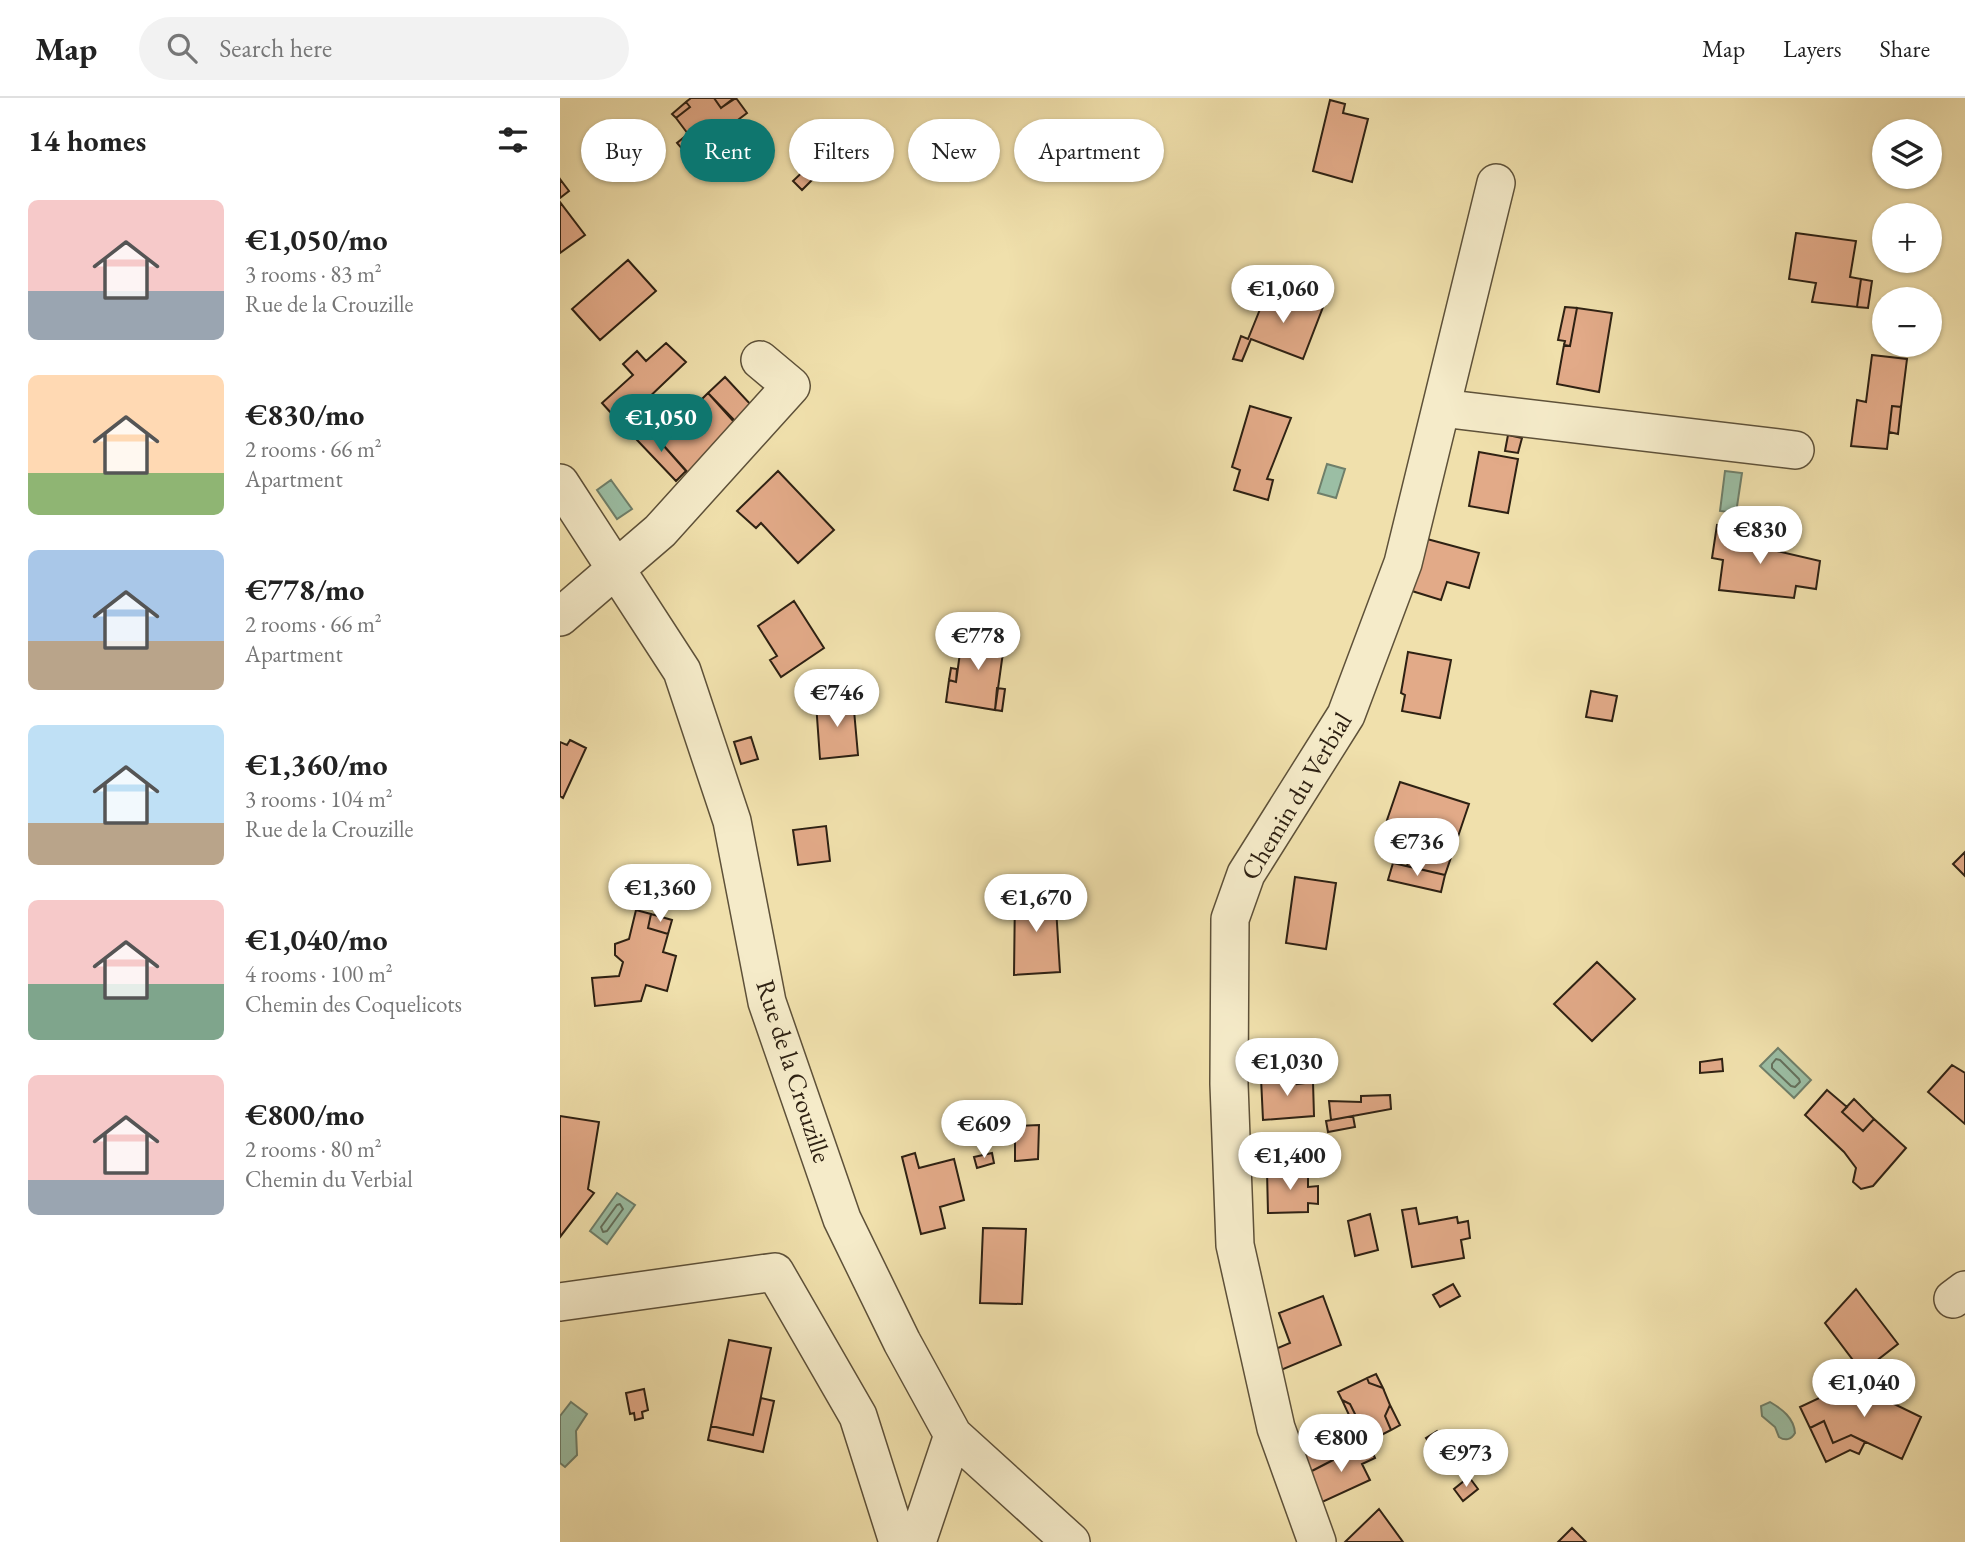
<!DOCTYPE html>
<html lang="en">
<head>
<meta charset="utf-8">
<style>
	body { margin:0; font-family:"EB Garamond",serif; background:#f2f2f2; color:#222; height:100vh; display:flex; flex-direction:column; font-size:26px; white-space:nowrap }
	* { box-sizing:border-box; margin:0 }
	p { font-size:23px; color:#767676 }
	.icon { flex:none; width:38px; height:38px; fill:none; stroke:currentColor; stroke-width:2; stroke-linecap:round; stroke-linejoin:round }
	.map { position:relative; flex:1; overflow:hidden }
	.sheet { display:flex; flex-direction:column; background:#fff; width:560px }
	.sheet>* { flex:none }
	.banner { position:absolute; left:21px; top:21px; width:665px; height:63px; display:flex; gap:14px }
	.tools { position:absolute; left:1312px; top:21px; display:grid; gap:14px }
	.tools a { display:grid; place-items:center; width:70px; height:70px; border-radius:50%; background:#fff; box-shadow:0 2px 5px #0004; font-size:35px }
	.price { position:absolute; translate:-50% -60px; padding:0 16px; border-radius:24px; background:#fff; color:#222; font-size:23px; line-height:46px; filter:drop-shadow(0 2px 4px #0008) }
	.price::after { content:''; position:absolute; left:50%; top:42px; width:21px; height:16px; margin-left:-10px; background:inherit; clip-path:polygon(0 0,100% 0,50% 100%) }
	.price.current { background:#0f766e; color:#fff }
	ul { padding:0; list-style:none }
	li { display:flex; align-items:center; gap:21px; height:175px; padding:0 28px }
	li span { display:grid; place-items:center; flex:none; width:196px; height:140px; border-radius:10px; color:#555 }
	li>.icon { margin-inline-start:auto }
	span .icon { width:84px; height:84px; fill:#fffc; stroke-width:1 }
	li b { font-size:30px }
	h2 { display:flex; justify-content:space-between; align-items:center; height:84px; padding:0 28px; font-size:30px }
	.tag { padding:0 24px; border-radius:32px; background:#fff; box-shadow:0 2px 5px #0004; font-size:24px; line-height:63px }
	.tag.current { background:#0f766e; color:#fff }
	header { display:flex; align-items:center; gap:42px; box-sizing:border-box; height:98px; padding:0 35px; background:#fff; border-bottom:2px solid #e0e0e0 }
	header strong { font-size:33px }
	nav { display:flex; gap:38px; margin-inline-start:auto; font-size:24px }
	.search { width:490px; height:63px; background:#f2f2f2; display:flex; align-items:center; gap:18px; box-sizing:border-box; padding:0 24px; border-radius:38px; color:#767676; font-size:26px }
	main { display:flex; flex:1; min-height:0 }
	.map>svg:first-child { display:block }
	.water { fill:#9bbea4; stroke:#6f7f6a; stroke-width:2 }
	.lines { fill:none; stroke-linecap:round; stroke-linejoin:round }
	.shore { stroke:#64705c; stroke-width:2 }
	.building { fill:#e2aa88; stroke:#2e2113; stroke-width:2 }
	.minor-casing { stroke:#5e5139; stroke-width:40 }
	.minor { stroke:#f5ebc9; stroke-width:37 }
	.labels { text-anchor:middle; stroke-width:6; stroke-linejoin:round; paint-order:stroke }
	.street-label { font-size:26px; fill:#2e2113; stroke:#f5ebc9 }
</style>
</head>
<body>
<header>
<strong>Map</strong>
<div class="search"><svg class="icon" aria-label="search" viewBox="0 0 24 24"><circle cx="10" cy="10" r="6"/><path d="M15 15l6 6"/></svg>Search here</div>
<nav><a>Map</a><a>Layers</a><a>Share</a></nav>
</header>
<main>
<section class="sheet">
<h2>14 homes<svg class="icon" aria-label="filters" viewBox="0 0 24 24"><path d="M4 7h16M4 17h16"/><circle cx="9" cy="7" r="2"/><circle cx="15" cy="17" r="2"/></svg></h2>
<ul>
<li><span style="background:linear-gradient(#f6c9c9 65%,#9aa5b1 0)"><svg class="icon" aria-label="home" viewBox="0 0 24 24"><path d="M3 11l9-7 9 7M6 9v11h12V9"/></svg></span><div><b>€1,050/mo</b><p>3 rooms · 83 m²</p><p>Rue de la Crouzille</p></div></li>
<li><span style="background:linear-gradient(#ffd9b3 70%,#8fb573 0)"><svg class="icon" aria-label="home" viewBox="0 0 24 24"><path d="M3 11l9-7 9 7M6 9v11h12V9"/></svg></span><div><b>€830/mo</b><p>2 rooms · 66 m²</p><p>Apartment</p></div></li>
<li><span style="background:linear-gradient(#a9c7e8 65%,#b9a48a 0)"><svg class="icon" aria-label="home" viewBox="0 0 24 24"><path d="M3 11l9-7 9 7M6 9v11h12V9"/></svg></span><div><b>€778/mo</b><p>2 rooms · 66 m²</p><p>Apartment</p></div></li>
<li><span style="background:linear-gradient(#bfe0f5 70%,#b9a48a 0)"><svg class="icon" aria-label="home" viewBox="0 0 24 24"><path d="M3 11l9-7 9 7M6 9v11h12V9"/></svg></span><div><b>€1,360/mo</b><p>3 rooms · 104 m²</p><p>Rue de la Crouzille</p></div></li>
<li><span style="background:linear-gradient(#f6c9c9 60%,#7fa58c 0)"><svg class="icon" aria-label="home" viewBox="0 0 24 24"><path d="M3 11l9-7 9 7M6 9v11h12V9"/></svg></span><div><b>€1,040/mo</b><p>4 rooms · 100 m²</p><p>Chemin des Coquelicots</p></div></li>
<li><span style="background:linear-gradient(#f6c9c9 75%,#9aa5b1 0)"><svg class="icon" aria-label="home" viewBox="0 0 24 24"><path d="M3 11l9-7 9 7M6 9v11h12V9"/></svg></span><div><b>€800/mo</b><p>2 rooms · 80 m²</p><p>Chemin du Verbial</p></div></li>
</ul>
</section>
<div class="map">
<svg width="1405" height="1444" viewBox="0 0 1405 1444">
	<rect width="100%" height="100%" fill="#f0e0ac"/>
	<filter id="stains"><feTurbulence type="fractalNoise" baseFrequency=".00286" numOctaves="4"/><feColorMatrix values="0 0 0 0 .2 0 0 0 0 .09 0 0 0 0 .02 0 0 0 .5 -.17"/></filter>
	<radialGradient id="worn" r=".72"><stop offset=".6" stop-color="#630" stop-opacity="0"/><stop offset="1" stop-color="#630" stop-opacity=".3"/></radialGradient>
	<path class="water" d="M 767,366 L 785,371 L 776,400 L 758,395 Z
		M 1165,373 L 1182,375 L 1176,415 L 1160,413 Z
		M 51,382 L 72,411 L 57,421 L 37,392 Z
		M 1218,950 L 1251,982 L 1234,1000 L 1200,968 Z
		M 57,1095 L 75,1107 L 47,1146 L 30,1133 Z
		M 11,1304 L 27,1316 L 16,1333 L 17,1357 L 5,1369 L 0,1365 L 0,1318 Z
		M 1210,1304 C 1222,1311 1234,1320 1235,1335 C 1231,1342 1225,1343 1219,1339 L 1215,1329 L 1202,1318 L 1201,1308 Z"/>
	<g class="lines">
		<path class="shore" d="M 1216,961 L 1220,962 L 1239,981 L 1240,984 L 1235,989 L 1231,988 L 1212,970 L 1212,966 Z
			M 60,1106 L 63,1111 L 47,1133 L 43,1134 L 41,1129 L 57,1107 Z"/>
	</g>
	<path class="building" d="M 131,0 L 154,0 L 161,10 L 176,0 L 187,15 L 129,59 L 117,45 L 128,36 L 116,20 L 130,9 L 126,4 Z
		M 154,0 L 174,0 L 161,10 Z
		M 770,2 L 785,6 L 783,15 L 808,21 L 792,84 L 753,73 Z
		M 126,4 L 130,9 L 116,20 L 112,16 Z
		M 254,63 L 263,71 L 242,92 L 233,83 Z
		M 0,81 L 9,93 L 0,100 Z
		M 0,104 L 25,137 L 0,155 Z
		M 1236,135 L 1296,143 L 1290,179 L 1301,181 L 1297,209 L 1252,204 L 1256,185 L 1229,181 Z
		M 68,162 L 96,193 L 40,242 L 12,211 Z
		M 1301,181 L 1312,183 L 1308,210 L 1297,209 Z
		M 709,189 L 763,209 L 743,261 L 691,241 L 682,263 L 673,261 L 681,238 L 688,241 Z
		M 1005,209 L 1017,210 L 1010,248 L 1004,247 L 1005,243 L 998,242 Z
		M 1017,210 L 1052,215 L 1039,294 L 997,286 L 1004,247 L 1010,248 Z
		M 106,245 L 126,264 L 61,326 L 42,305 L 73,277 L 63,266 L 77,253 L 86,263 Z
		M 1312,257 L 1347,261 L 1341,309 L 1332,308 L 1327,351 L 1291,348 L 1297,302 L 1306,304 Z
		M 165,279 L 192,308 L 175,325 L 148,295 Z
		M 148,295 L 177,325 L 146,355 L 150,359 L 130,377 L 87,329 L 110,306 L 123,320 Z
		M 690,308 L 731,320 L 707,381 L 713,382 L 708,402 L 674,392 L 680,372 L 672,369 Z
		M 1332,308 L 1341,309 L 1338,336 L 1329,334 Z
		M 87,329 L 126,373 L 116,383 L 76,341 Z
		M 948,337 L 962,340 L 958,355 L 945,353 Z
		M 919,354 L 958,361 L 948,415 L 909,408 Z
		M 218,373 L 274,432 L 238,465 L 201,425 L 196,430 L 177,413 Z
		M 1157,427 L 1194,433 L 1193,445 L 1204,446 L 1204,450 L 1260,463 L 1256,491 L 1236,488 L 1234,500 L 1159,492 L 1163,462 L 1152,460 Z
		M 867,441 L 919,455 L 909,490 L 887,484 L 881,502 L 852,493 Z
		M 234,503 L 264,550 L 221,579 L 210,562 L 217,558 L 198,528 Z
		M 403,533 L 445,540 L 435,612 L 386,604 L 389,582 L 396,584 Z
		M 848,554 L 891,562 L 880,620 L 842,613 L 845,597 L 841,595 Z
		M 391,570 L 397,571 L 396,584 L 389,582 Z
		M 437,590 L 445,591 L 442,613 L 435,612 Z
		M 1031,593 L 1057,598 L 1052,623 L 1026,619 Z
		M 293,601 L 298,657 L 260,661 L 256,605 Z
		M 191,639 L 198,661 L 181,666 L 174,644 Z
		M 10,642 L 26,650 L 3,700 L 0,698 L 0,644 L 7,647 Z
		M 840,684 L 909,706 L 885,777 L 847,768 L 858,730 L 827,722 Z
		M 266,728 L 270,763 L 238,767 L 233,732 Z
		M 1405,754 L 1405,778 L 1393,766 Z
		M 833,765 L 885,777 L 881,794 L 828,782 Z
		M 735,779 L 776,785 L 766,851 L 726,845 Z
		M 495,793 L 500,874 L 454,877 L 455,795 Z
		M 76,812 L 91,816 L 88,830 L 108,836 L 103,854 L 116,858 L 107,893 L 86,887 L 81,903 L 35,908 L 32,880 L 59,878 L 63,864 L 55,857 L 55,846 L 69,841 Z
		M 91,816 L 112,822 L 108,836 L 88,830 Z
		M 1037,864 L 1075,901 L 1032,943 L 994,906 Z
		M 1162,961 L 1163,973 L 1140,975 L 1140,964 Z
		M 1392,967 L 1405,975 L 1405,1026 L 1368,994 Z
		M 737,979 L 737,986 L 753,984 L 754,1018 L 703,1022 L 701,980 Z
		M 1267,992 L 1287,1009 L 1282,1014 L 1303,1033 L 1314,1021 L 1346,1050 L 1313,1088 L 1301,1091 L 1293,1084 L 1296,1070 L 1284,1054 L 1245,1017 Z
		M 830,997 L 831,1011 L 771,1022 L 769,1003 L 801,1004 L 801,998 Z
		M 1294,1001 L 1314,1021 L 1303,1033 L 1282,1014 Z
		M 0,1018 L 39,1024 L 28,1091 L 34,1095 L 0,1139 Z
		M 793,1018 L 795,1029 L 768,1034 L 766,1023 Z
		M 479,1027 L 478,1061 L 455,1063 L 455,1028 Z
		M 355,1055 L 359,1070 L 394,1061 L 404,1102 L 380,1109 L 385,1130 L 361,1136 L 342,1059 Z
		M 432,1055 L 434,1065 L 417,1070 L 414,1059 Z
		M 748,1072 L 748,1089 L 758,1088 L 758,1106 L 748,1105 L 748,1114 L 708,1115 L 707,1073 Z
		M 856,1110 L 859,1126 L 897,1119 L 898,1125 L 908,1123 L 910,1140 L 901,1142 L 904,1160 L 852,1169 L 842,1112 Z
		M 810,1116 L 818,1152 L 795,1158 L 788,1123 Z
		M 423,1130 L 466,1131 L 462,1206 L 420,1205 Z
		M 893,1186 L 900,1198 L 880,1209 L 873,1197 Z
		M 1296,1191 L 1338,1246 L 1302,1274 L 1265,1225 Z
		M 763,1198 L 781,1247 L 721,1272 L 713,1252 L 730,1245 L 719,1215 Z
		M 169,1242 L 211,1250 L 193,1337 L 151,1328 Z
		M 816,1276 L 823,1290 L 809,1285 L 807,1280 Z
		M 807,1280 L 809,1285 L 823,1290 L 830,1307 L 825,1318 L 831,1332 L 746,1376 L 738,1356 L 795,1330 L 798,1322 L 790,1306 L 782,1302 L 778,1294 Z
		M 1291,1285 L 1361,1319 L 1342,1361 L 1291,1337 L 1273,1345 L 1264,1323 L 1250,1330 L 1240,1309 Z
		M 84,1291 L 88,1312 L 82,1314 L 83,1320 L 75,1322 L 74,1315 L 70,1316 L 66,1295 Z
		M 201,1300 L 214,1303 L 203,1354 L 148,1342 L 151,1328 L 193,1337 Z
		M 782,1302 L 790,1306 L 798,1322 L 795,1330 Z
		M 830,1307 L 840,1327 L 831,1332 L 825,1318 Z
		M 1264,1323 L 1273,1345 L 1291,1337 L 1305,1344 L 1299,1356 L 1290,1352 L 1266,1364 L 1250,1330 Z
		M 877,1333 L 886,1346 L 876,1354 L 866,1340 Z
		M 808,1344 L 815,1360 L 802,1366 L 810,1382 L 760,1405 L 746,1376 Z
		M 909,1379 L 918,1391 L 903,1403 L 894,1391 Z
		M 819,1411 L 843,1444 L 785,1444 Z
		M 1012,1430 L 1026,1444 L 998,1444 Z"/>
	<g class="lines">
		<g class="minor-casing">
			<path id="minor" d="M 881,310 L 1235,352
				M 0,385 L 122,573 L 172,723 L 207,904 L 282,1121 L 342,1244 L 393,1337 L 511,1444
				M 0,519 L 100,433 L 231,288 L 200,262
				M 1393,1201 L 1405,1192
				M 0,1204 L 215,1174 L 298,1318 L 338,1444
				M 357,1444 L 393,1337
				M 757,1444 L 716,1330 L 675,1147 L 669,986 L 670,821 L 686,776 L 786,617 L 843,465 L 936,85"/>
		</g>
		<use href="#minor" class="minor"/>
	</g>
	<g class="labels">
		<g class="street-label">
			<text transform="translate(736 698) rotate(-59)" y="9">Chemin du Verbial</text>
			<text transform="translate(234 973) rotate(72)" y="9">Rue de la Crouzille</text>
		</g>
	</g>
	<rect width="100%" height="100%" filter="url(#stains)"/>
	<rect width="100%" height="100%" fill="url(#worn)"/>
</svg>
<div class="tools">
<a><svg class="icon" aria-label="layers" viewBox="0 0 24 24"><path d="M12 4l9 5-9 5-9-5zM3 14l9 5 9-5"/></svg></a>
<a>+</a>
<a>−</a>
</div>
<b class="price" style="left:723px;top:227px">€1,060</b>
<b class="price current" style="left:101px;top:356px">€1,050</b>
<b class="price" style="left:1200px;top:468px">€830</b>
<b class="price" style="left:418px;top:574px">€778</b>
<b class="price" style="left:277px;top:631px">€746</b>
<b class="price" style="left:857px;top:780px">€736</b>
<b class="price" style="left:100px;top:826px">€1,360</b>
<b class="price" style="left:476px;top:836px">€1,670</b>
<b class="price" style="left:727px;top:1000px">€1,030</b>
<b class="price" style="left:424px;top:1062px">€609</b>
<b class="price" style="left:730px;top:1094px">€1,400</b>
<b class="price" style="left:1304px;top:1321px">€1,040</b>
<b class="price" style="left:781px;top:1376px">€800</b>
<b class="price" style="left:906px;top:1391px">€973</b>
<div class="banner">
<a class="tag">Buy</a>
<a class="tag current">Rent</a>
<a class="tag">Filters</a>
<a class="tag">New</a>
<a class="tag">Apartment</a>
</div>
</div>
</main>
</body>
</html>
